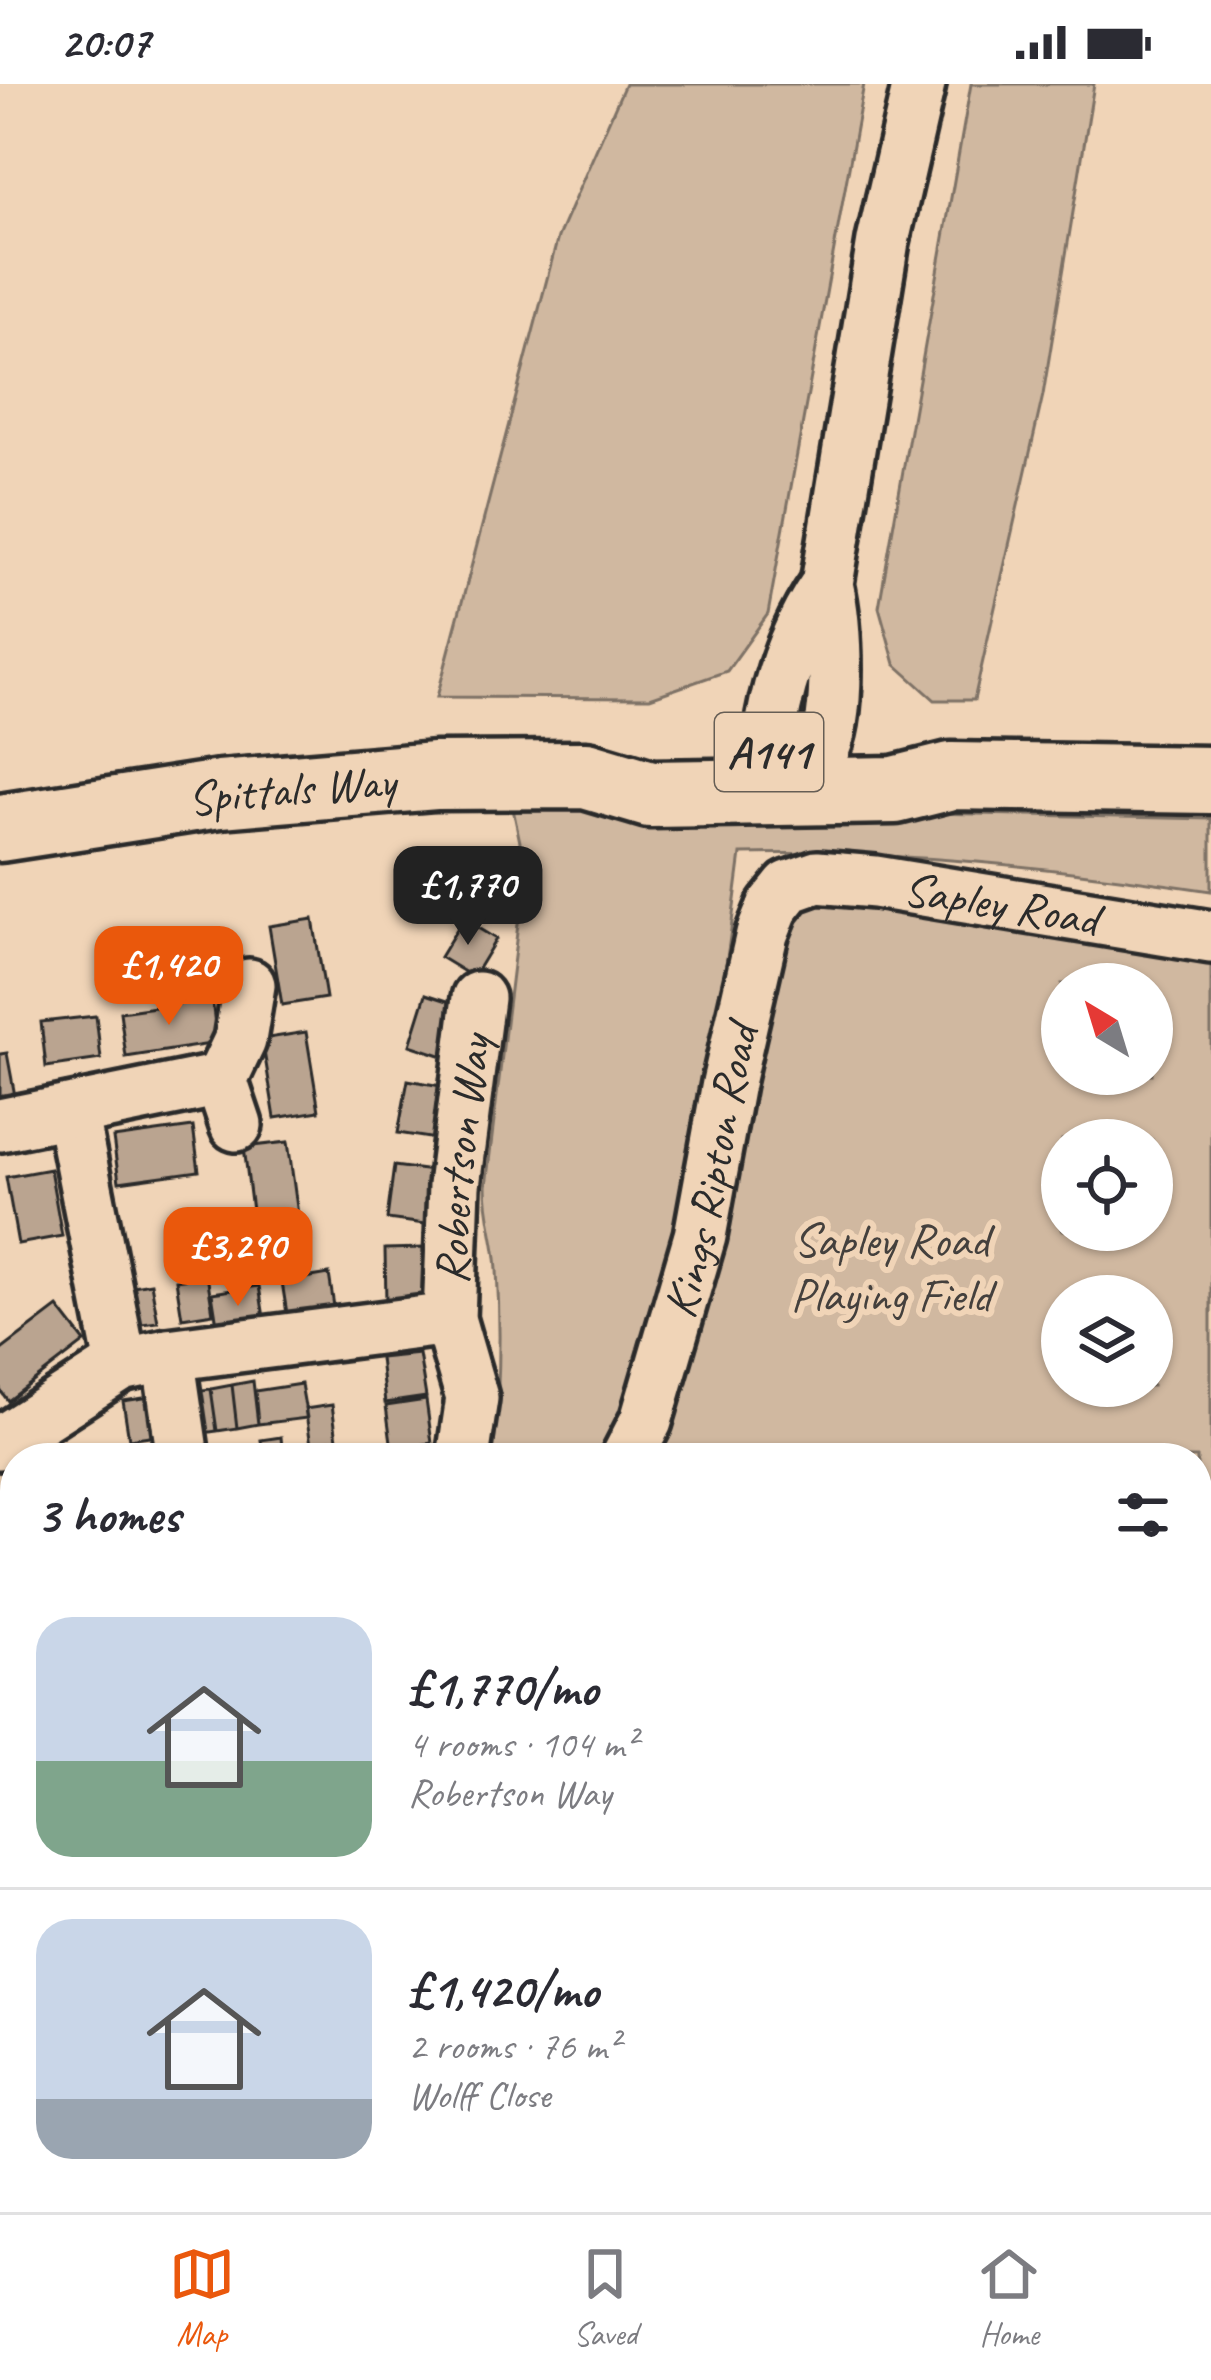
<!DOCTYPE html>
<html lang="en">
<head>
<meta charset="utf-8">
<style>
	body { margin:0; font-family:Caveat,sans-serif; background:#f2f2f3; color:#2b2b33; height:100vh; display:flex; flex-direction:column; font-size:45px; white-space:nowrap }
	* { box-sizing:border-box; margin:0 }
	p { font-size:39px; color:#7c7c81 }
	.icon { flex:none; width:66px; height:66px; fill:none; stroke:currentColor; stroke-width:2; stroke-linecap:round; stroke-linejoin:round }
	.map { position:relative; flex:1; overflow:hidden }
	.side { position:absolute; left:0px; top:1359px; width:1212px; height:771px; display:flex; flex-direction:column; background:#fff; border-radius:48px 48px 0 0; box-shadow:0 3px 9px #0004 }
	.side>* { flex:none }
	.needle { width:78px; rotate:322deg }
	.controls { position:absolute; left:1041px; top:879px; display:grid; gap:24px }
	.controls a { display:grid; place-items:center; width:132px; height:132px; border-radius:50%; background:#fff; box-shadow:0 3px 9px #0004; font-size:60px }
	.price { position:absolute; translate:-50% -102px; padding:0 27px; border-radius:24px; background:#ea580c; color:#fff; font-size:39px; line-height:78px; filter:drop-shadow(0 3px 6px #0008) }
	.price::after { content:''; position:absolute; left:50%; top:72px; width:36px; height:27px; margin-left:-18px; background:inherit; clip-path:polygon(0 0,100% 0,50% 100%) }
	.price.active { background:#222; color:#fff }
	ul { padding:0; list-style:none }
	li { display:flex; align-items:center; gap:36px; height:300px; padding:0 36px }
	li+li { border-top:3px solid #e1e1e2 }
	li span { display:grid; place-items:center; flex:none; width:336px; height:240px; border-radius:36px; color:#555 }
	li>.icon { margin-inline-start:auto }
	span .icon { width:144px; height:144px; fill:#fffc; stroke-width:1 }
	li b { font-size:51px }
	h2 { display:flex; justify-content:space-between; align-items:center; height:144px; padding:0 36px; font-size:51px }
	.status { display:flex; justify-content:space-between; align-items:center; height:84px; padding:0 60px; background:#fff; direction:ltr }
	.status svg { height:33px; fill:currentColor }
	.menu { display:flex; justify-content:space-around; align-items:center; height:168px; border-top:3px solid #e1e1e2; background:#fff; font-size:33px; color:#7c7c81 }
	.menu a { display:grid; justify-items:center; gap:6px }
	.menu .active { color:#ea580c }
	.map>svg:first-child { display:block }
	.green { fill:#d0b8a0; stroke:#7e7266; stroke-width:3; fill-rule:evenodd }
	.building { fill:#baa490; stroke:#2b2b2b; stroke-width:3 }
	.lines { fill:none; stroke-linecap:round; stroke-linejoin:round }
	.minor-casing { stroke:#2b2b2b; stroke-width:60 }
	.highway-casing { stroke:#2b2b2b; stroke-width:75 }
	.path { stroke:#2b2b2b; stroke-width:6; stroke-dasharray:12 9; stroke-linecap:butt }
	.minor { stroke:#f0d4b7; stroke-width:51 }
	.highway { stroke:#f0d4b7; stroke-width:66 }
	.labels { text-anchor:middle; stroke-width:12; stroke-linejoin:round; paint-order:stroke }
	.shield { fill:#f0d4b7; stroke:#665e55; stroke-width:3 }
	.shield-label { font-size:45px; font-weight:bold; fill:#2b2b2b }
	.street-label { font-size:48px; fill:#2b2b2b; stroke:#f0d4b7 }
	.park-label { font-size:48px; fill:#44403d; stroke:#f0d4b7 }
</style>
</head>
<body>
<div class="status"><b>20:07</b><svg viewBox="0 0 49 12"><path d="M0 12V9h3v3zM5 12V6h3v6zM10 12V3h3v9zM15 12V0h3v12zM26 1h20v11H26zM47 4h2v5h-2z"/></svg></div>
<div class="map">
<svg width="1211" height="2128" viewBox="0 0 1211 2128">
	<rect width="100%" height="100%" fill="#f0d4b7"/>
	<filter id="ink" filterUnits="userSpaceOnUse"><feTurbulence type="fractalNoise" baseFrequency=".00833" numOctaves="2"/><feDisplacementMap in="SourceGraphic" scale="24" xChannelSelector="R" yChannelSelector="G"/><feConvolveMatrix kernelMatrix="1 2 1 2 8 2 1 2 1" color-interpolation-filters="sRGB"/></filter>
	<g filter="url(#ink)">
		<path class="green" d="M 625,0 L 864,0 L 768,530 L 727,587 L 650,614 L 437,613 L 558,153 Z
			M 971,0 L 1094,0 L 1043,311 L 974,616 L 935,616 L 895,580 L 879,523 Z
			M 512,720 L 1211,735 L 1211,807 C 1053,783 901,766 741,770 C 718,950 691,1138 628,1309 C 620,1331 606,1353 595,1374 L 493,1374 C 499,1312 501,1248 497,1186 C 496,1157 486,1134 486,1102 L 519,832 L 521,763 Z
			M 834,810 L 1005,845 L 1211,878 L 1211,2128 L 1152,2128 L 1154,2115 L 1197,2115 L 1197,1374 L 658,1374 L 713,1195 L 776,858 L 806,821 ZM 1062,900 L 1152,900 L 1152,990 L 1062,990 ZM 1062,1056 L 1152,1056 L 1152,1146 L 1062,1146 ZM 1062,1212 L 1152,1212 L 1152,1302 L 1062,1302 Z"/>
		<path class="building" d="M 313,835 L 326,914 L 282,921 L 269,842 Z
			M 463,835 L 496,855 L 473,893 L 440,873 Z
			M 426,910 L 463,922 L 446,973 L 410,961 Z
			M 212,915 L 217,959 L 126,973 L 120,928 Z
			M 96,932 L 101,975 L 46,983 L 41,938 Z
			M 306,948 L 319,1027 L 275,1034 L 262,955 Z
			M 7,969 L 15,1012 L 0,1015 L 0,970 Z
			M 408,996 L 446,1003 L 436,1055 L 398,1049 Z
			M 193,1043 L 199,1087 L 119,1098 L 113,1054 Z
			M 288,1058 L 299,1138 L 254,1143 L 244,1063 Z
			M 394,1082 L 432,1087 L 425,1140 L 387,1135 Z
			M 50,1085 L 62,1152 L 18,1160 L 6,1093 Z
			M 423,1164 L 425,1218 L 386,1219 L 385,1165 Z
			M 329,1190 L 335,1229 L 288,1236 L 282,1198 Z
			M 207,1191 L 213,1229 L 182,1234 L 176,1196 Z
			M 151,1199 L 158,1238 L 126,1242 L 121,1204 Z
			M 259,1202 L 265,1240 L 218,1247 L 212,1209 Z
			M 58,1223 L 85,1258 L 8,1317 L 0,1306 L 0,1267 Z
			M 419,1270 L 426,1313 L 385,1319 L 380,1274 Z
			M 253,1297 L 258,1340 L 237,1344 L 232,1301 Z
			M 301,1300 L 307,1334 L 258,1340 L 255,1307 Z
			M 232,1301 L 237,1344 L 217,1347 L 211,1305 Z
			M 211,1305 L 217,1347 L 196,1350 L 189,1307 Z
			M 164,1311 L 170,1349 L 129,1355 L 123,1317 Z
			M 426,1316 L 432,1359 L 392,1365 L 386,1322 Z
			M 332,1321 L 337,1355 L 311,1360 L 305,1325 Z
			M 281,1353 L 283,1374 L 264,1374 L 261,1356 Z
			M 15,2036 L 15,2098 L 0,2088 L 0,2059 Z"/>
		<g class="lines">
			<g class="minor-casing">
				<g id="minor">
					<path d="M 827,500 C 792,551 774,607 768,668 L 794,707 C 803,694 815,682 822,668 C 841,633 836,539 827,500 L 883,157 L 919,0"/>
					<path d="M 71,1027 L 121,1281"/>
					<path d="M 0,1041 L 221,996"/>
					<path d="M 236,1041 L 221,996 L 240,956 L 249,901"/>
					<path d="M 168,1271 L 183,1374"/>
					<path d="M 0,1359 L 121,1281 L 168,1271 L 449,1235"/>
					<path id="s1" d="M 463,1374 L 472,1314 L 449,1235 L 454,1102 L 478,914"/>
					<path id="s2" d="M 627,1374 L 646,1337 L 700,1152 L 728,999 L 762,850 L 773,823 L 789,803 L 817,793 L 875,798 L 1211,853"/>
					<path d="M 0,1517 L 15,1539"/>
					<path d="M 118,2128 L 126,2115"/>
				</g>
			</g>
			<g class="highway-casing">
				<g id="highway">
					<path id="s3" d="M 0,744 L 220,710 L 435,692 L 586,691 L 650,710 L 895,706 L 951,692 L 1211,696"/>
				</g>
			</g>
			<path class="path" d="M 0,1694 L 15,1682
				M 622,2115 L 648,2115
				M 854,2115 L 862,2128
				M 984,2115 L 1000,2128
				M 975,2128 L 987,2117"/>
			<use href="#minor" class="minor"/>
			<use href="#highway" class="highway"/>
		</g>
	</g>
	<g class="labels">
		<rect class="shield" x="715" y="629" width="108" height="78" rx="9"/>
		<g class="shield-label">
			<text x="769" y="684">A141</text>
		</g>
		<g class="street-label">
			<text dy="17" stroke="none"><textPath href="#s3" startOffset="294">Spittals Way</textPath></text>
			<text dy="17" stroke="none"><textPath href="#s2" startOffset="813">Sapley Road</textPath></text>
			<text dy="17" stroke="none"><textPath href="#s1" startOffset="303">Robertson Way</textPath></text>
			<text dy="17" stroke="none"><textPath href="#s2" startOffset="300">Kings Ripton Road</textPath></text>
		</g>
		<g class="park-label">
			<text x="891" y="1172">Sapley Road<tspan x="891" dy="55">Playing Field</tspan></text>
		</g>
	</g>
</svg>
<div class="controls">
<a><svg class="needle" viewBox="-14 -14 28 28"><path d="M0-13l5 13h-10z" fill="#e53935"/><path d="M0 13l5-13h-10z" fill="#7c7c81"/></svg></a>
<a><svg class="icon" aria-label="locate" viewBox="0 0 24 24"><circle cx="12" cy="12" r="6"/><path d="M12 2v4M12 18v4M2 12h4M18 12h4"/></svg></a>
<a><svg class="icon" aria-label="layers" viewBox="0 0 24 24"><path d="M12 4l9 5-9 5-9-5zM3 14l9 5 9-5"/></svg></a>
</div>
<b class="price active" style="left:468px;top:864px">£1,770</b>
<b class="price" style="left:169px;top:944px">£1,420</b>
<b class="price" style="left:238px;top:1225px">£3,290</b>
<section class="side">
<h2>3 homes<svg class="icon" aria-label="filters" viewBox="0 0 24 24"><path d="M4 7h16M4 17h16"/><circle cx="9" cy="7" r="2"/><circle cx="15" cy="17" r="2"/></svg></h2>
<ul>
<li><span style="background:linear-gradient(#c9d6e8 60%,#7fa58c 0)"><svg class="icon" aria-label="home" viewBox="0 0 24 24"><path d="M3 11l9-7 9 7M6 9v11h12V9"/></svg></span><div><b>£1,770/mo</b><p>4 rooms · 104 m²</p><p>Robertson Way</p></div></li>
<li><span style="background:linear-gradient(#c9d6e8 75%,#9aa5b1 0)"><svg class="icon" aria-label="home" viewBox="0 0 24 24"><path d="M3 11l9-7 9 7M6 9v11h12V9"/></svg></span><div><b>£1,420/mo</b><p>2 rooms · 76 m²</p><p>Wolff Close</p></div></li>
</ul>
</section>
</div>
<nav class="menu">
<a class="active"><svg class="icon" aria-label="map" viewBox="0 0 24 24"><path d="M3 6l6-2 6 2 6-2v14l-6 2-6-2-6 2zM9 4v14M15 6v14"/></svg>Map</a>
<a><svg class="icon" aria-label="saved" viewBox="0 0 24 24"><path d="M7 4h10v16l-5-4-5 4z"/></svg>Saved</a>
<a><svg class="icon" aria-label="home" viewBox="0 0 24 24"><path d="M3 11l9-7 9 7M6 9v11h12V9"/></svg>Home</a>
</nav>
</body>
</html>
